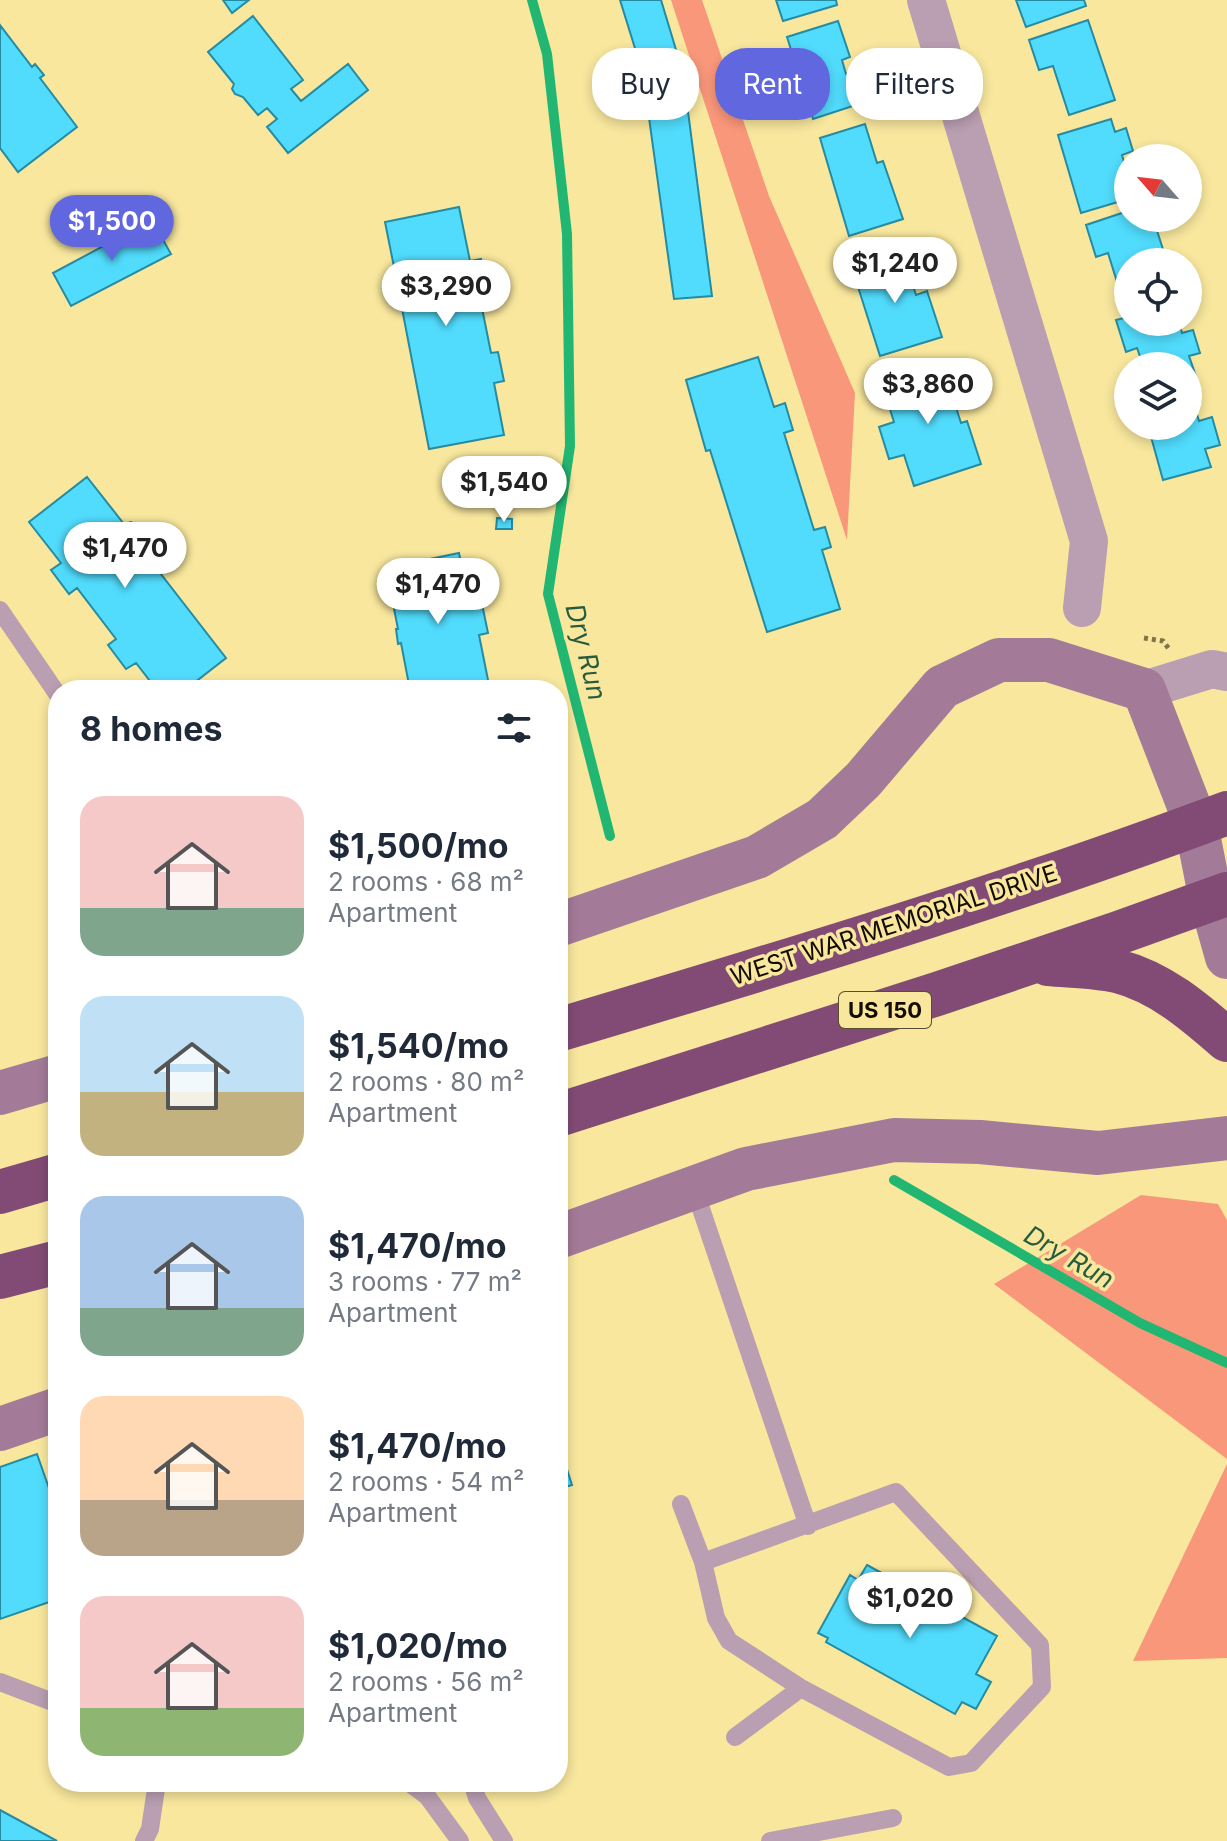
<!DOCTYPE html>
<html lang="en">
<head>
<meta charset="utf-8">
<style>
	body { margin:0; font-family:Inter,sans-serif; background:#f6f6f7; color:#1f2937; height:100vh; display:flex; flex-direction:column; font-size:30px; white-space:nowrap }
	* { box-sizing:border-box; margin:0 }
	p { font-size:26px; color:#747a83 }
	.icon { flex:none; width:44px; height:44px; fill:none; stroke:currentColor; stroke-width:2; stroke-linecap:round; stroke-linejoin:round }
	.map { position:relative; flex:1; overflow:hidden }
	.side { position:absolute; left:48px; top:680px; width:520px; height:1112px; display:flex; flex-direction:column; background:#fff; border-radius:32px; box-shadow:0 4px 12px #0003 }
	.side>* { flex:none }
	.top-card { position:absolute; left:592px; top:48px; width:514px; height:72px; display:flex; gap:16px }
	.needle { width:52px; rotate:298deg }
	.buttons { position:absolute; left:1114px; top:144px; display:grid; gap:16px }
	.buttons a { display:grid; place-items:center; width:88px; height:88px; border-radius:50%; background:#fff; box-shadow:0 4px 12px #0003; font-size:40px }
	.price { position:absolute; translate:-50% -68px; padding:0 18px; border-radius:28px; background:#fff; color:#222; font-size:26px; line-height:52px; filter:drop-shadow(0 2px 4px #0008) }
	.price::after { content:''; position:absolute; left:50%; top:48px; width:24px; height:18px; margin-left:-12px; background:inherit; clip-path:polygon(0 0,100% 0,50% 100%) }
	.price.on { background:#6067df; color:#fff }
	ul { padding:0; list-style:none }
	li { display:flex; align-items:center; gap:24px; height:200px; padding:0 32px }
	li span { display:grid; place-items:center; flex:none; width:224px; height:160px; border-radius:24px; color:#555 }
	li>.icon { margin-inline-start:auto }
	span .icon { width:96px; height:96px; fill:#fffc; stroke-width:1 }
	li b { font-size:34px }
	h2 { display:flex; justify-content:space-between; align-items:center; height:96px; padding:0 32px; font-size:34px }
	.pill { padding:0 28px; border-radius:32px; background:#fff; box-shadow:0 4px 12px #0003; font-size:28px; line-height:72px }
	.pill.on { background:#6067df; color:#fff }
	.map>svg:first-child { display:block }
	.forest { fill:#f9977a }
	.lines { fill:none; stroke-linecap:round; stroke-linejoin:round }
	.stream { stroke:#21b772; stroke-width:10 }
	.building { fill:#51dcfd; stroke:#268ba1; stroke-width:2 }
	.path { stroke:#7f754b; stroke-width:5; stroke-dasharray:4 4; stroke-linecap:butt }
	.lane { stroke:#ba9eb2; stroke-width:18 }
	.street { stroke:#ba9eb2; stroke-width:38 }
	.secondary { stroke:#a37b98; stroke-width:44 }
	.highway { stroke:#824b75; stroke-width:44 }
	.labels { text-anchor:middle; stroke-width:7; stroke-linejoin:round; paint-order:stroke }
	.shield { fill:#f8e79d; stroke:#574e2f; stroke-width:2 }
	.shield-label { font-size:22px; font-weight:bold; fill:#120d00 }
	.street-label { font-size:24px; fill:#120d00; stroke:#f8e79d }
	.water-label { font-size:26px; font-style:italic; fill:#275b3e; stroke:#f8e79d }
</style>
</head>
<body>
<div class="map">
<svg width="1227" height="1841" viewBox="0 0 1227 1841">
	<rect width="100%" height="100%" fill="#f8e79d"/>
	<path class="forest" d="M 671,0 L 702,0 L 769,196 L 855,393 L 847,540 Z
		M 1141,1195 L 1218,1204 L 1227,1220 L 1227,1459 L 994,1284 Z
		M 1227,1464 L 1227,1658 L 1133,1661 Z"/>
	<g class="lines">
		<path class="stream" d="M 532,0 L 547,54 L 567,234 L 570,446 L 548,594 L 610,836
			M 894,1180 L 1140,1323 L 1227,1363"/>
	</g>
	<path class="building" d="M 223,0 L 249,0 L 232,13 Z
		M 620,0 L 661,0 L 683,73 L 712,296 L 674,299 L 643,74 Z
		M 776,0 L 836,0 L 837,5 L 783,21 Z
		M 1016,0 L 1084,0 L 1086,6 L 1026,27 Z
		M 253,16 L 303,80 L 291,89 L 301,101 L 348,64 L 368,90 L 288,153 L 267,127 L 277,119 L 267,108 L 258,115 L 243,97 L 235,94 L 232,89 L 234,84 L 208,52 Z
		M 1088,20 L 1115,100 L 1069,115 L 1053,66 L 1039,70 L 1029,40 Z
		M 838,21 L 850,57 L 842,60 L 846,74 L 859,70 L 868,101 L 813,119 L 787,37 Z
		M 0,25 L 32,67 L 35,64 L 44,75 L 40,78 L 77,127 L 18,172 L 0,148 Z
		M 1111,119 L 1115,132 L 1126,128 L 1133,151 L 1122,155 L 1128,176 L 1128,199 L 1081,213 L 1058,135 Z
		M 865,124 L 877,163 L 883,161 L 903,219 L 849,236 L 820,138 Z
		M 459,207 L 470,261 L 481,259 L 486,287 L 478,288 L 491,353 L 498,352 L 504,381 L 494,383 L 504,435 L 429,449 L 400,298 L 397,298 L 394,283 L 397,282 L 385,222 Z
		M 1128,211 L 1128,218 L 1153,218 L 1167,262 L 1128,262 L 1128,300 L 1123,301 L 1108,253 L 1096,257 L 1086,225 Z
		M 152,220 L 171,254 L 71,306 L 53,273 Z
		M 902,252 L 916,295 L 927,291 L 942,337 L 880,356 L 852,268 Z
		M 1128,317 L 1128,322 L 1179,322 L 1182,333 L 1193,330 L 1200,353 L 1189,356 L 1198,382 L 1188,385 L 1188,366 L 1130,366 L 1142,362 L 1137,348 L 1126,352 L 1116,320 Z
		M 758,357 L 774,407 L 785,403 L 793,430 L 784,433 L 814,530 L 825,527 L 831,547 L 822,550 L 840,609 L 767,632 L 710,450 L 706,451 L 686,380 Z
		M 943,364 L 945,371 L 951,369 L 961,398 L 954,401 L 961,423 L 967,421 L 981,464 L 914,486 L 904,455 L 889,459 L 879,427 L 894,422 L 882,384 Z
		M 1188,395 L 1191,395 L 1199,421 L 1212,417 L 1220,445 L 1205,449 L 1211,467 L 1163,480 L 1148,426 L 1188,426 Z
		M 87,477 L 124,524 L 131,522 L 136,525 L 133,538 L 226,658 L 185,690 L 157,690 L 136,663 L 126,669 L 108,645 L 116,639 L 77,588 L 69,594 L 51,570 L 61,563 L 29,522 Z
		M 497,518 L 512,519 L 512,529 L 496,529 Z
		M 459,553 L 470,607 L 482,604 L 488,633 L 479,635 L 490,690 L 410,690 L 401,643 L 398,644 L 396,629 L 398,629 L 386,568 Z
		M 558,1441 L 572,1485 L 558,1489 Z
		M 37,1454 L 58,1514 L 58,1599 L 0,1619 L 0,1467 Z
		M 867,1565 L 997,1636 L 976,1674 L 991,1682 L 976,1709 L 962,1702 L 955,1714 L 826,1642 L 828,1638 L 818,1633 L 850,1575 L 858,1580 Z
		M 0,1810 L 57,1841 L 0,1841 Z"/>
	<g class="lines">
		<path class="path" d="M 1144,638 L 1163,641 L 1169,649"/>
		<path class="lane" d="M 0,610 L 58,695
			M 694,1188 L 808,1526
			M 681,1504 L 703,1562 L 716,1618 L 729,1641 L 801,1688 L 949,1767 L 971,1763 L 1042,1687 L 1040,1645 L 896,1492 L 703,1562
			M 0,1682 L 58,1704
			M 735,1737 L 801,1688
			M 408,1782 L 427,1796 L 460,1841
			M 472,1782 L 477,1798 L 504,1841
			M 144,1841 L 150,1829 L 157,1782
			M 770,1841 L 893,1818"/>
		<path class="street" d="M 926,0 L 1089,541 L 1082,608
			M 1144,690 L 1212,669 L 1227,672"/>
		<path class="secondary" d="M 558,925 L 757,857 L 822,819 L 863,780 L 942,687 L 999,660 L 1049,660 L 1144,690 L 1196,824 L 1211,900 L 1227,957
			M 0,1093 L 58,1076
			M 558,1237 L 746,1169 L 894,1140 L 980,1142 L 1098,1153 L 1227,1138
			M 0,1429 L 58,1409"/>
		<path class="highway" d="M 1048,964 C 1070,966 1095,966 1117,971 C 1160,982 1194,1011 1227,1040
			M 558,1030 C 783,963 1008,895 1227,813
			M 558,1115 L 937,994 L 1118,933 L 1227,894
			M 0,1192 L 58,1175
			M 0,1277 L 58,1262"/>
	</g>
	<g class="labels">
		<rect class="shield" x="839" y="992" width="92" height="36" rx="6"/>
		<g class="shield-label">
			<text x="885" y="1018">US 150</text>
		</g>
		<g class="street-label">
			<text transform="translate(894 925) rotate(-18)" y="8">WEST WAR MEMORIAL DRIVE</text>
		</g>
		<g class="water-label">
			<text transform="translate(586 652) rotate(76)" y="9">Dry Run</text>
			<text transform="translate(1069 1257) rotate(30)" y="9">Dry Run</text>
		</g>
	</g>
</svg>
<div class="buttons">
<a><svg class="needle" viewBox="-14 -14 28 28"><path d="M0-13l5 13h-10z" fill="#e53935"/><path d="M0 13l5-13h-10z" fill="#747a83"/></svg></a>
<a><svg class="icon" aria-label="locate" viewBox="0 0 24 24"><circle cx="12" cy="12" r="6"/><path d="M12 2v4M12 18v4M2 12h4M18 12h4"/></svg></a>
<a><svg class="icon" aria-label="layers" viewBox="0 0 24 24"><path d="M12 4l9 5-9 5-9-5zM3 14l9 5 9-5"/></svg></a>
</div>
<b class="price on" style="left:112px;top:263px">$1,500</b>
<b class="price" style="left:895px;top:305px">$1,240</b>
<b class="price" style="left:446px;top:328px">$3,290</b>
<b class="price" style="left:928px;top:426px">$3,860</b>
<b class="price" style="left:504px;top:524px">$1,540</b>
<b class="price" style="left:125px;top:590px">$1,470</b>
<b class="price" style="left:438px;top:626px">$1,470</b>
<b class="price" style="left:910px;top:1640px">$1,020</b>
<div class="top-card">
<a class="pill">Buy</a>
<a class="pill on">Rent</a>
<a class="pill">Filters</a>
</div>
<section class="side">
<h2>8 homes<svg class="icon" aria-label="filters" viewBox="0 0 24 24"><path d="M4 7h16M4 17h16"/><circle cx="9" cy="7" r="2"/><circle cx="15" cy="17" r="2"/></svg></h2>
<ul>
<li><span style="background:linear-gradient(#f6c9c9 70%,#7fa58c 0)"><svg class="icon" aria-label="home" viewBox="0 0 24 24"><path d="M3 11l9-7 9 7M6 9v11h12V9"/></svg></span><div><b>$1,500/mo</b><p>2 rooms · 68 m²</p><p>Apartment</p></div></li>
<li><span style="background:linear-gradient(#bfe0f5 60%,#c2b280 0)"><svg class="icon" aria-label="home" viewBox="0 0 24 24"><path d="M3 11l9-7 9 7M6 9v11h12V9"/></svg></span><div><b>$1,540/mo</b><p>2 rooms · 80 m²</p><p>Apartment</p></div></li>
<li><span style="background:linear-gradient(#a9c7e8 70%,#7fa58c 0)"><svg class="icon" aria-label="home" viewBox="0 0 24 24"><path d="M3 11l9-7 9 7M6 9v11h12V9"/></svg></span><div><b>$1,470/mo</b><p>3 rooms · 77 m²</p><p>Apartment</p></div></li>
<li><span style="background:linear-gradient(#ffd9b3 65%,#b9a48a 0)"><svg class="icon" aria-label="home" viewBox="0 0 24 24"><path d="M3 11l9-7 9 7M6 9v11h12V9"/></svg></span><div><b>$1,470/mo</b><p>2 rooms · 54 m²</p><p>Apartment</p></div></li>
<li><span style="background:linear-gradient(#f6c9c9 70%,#8fb573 0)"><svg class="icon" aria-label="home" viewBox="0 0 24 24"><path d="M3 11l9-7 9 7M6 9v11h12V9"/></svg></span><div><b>$1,020/mo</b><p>2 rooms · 56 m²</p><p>Apartment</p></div></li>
</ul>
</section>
</div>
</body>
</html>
